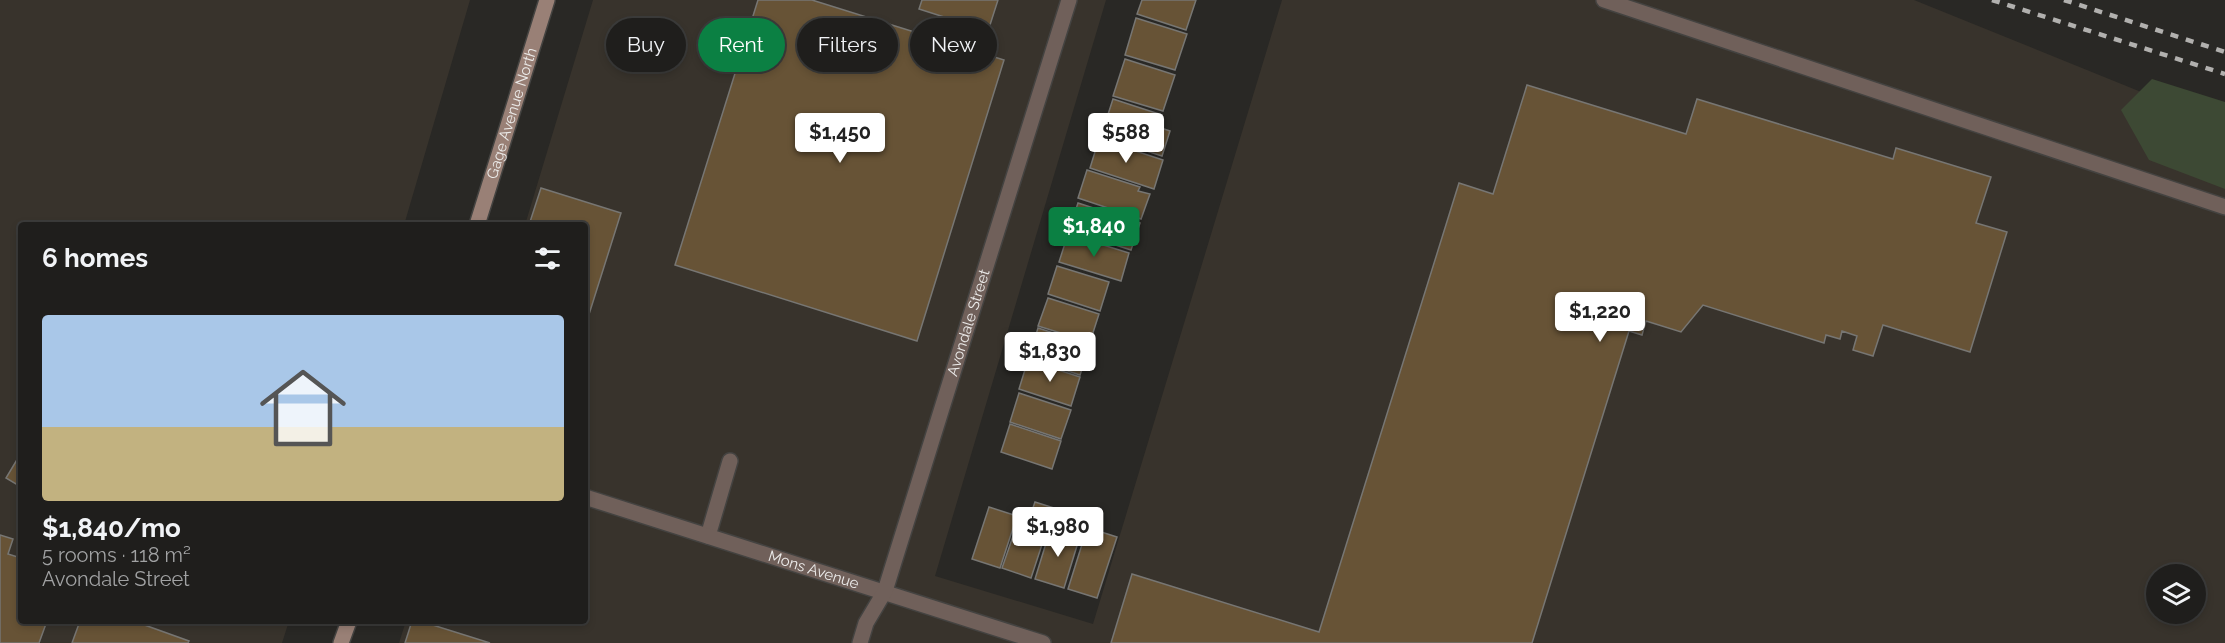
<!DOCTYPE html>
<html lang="en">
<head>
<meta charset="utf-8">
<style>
	body { margin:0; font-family:Raleway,sans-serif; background:#2c2b29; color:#f1f3f6; height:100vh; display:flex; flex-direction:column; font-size:22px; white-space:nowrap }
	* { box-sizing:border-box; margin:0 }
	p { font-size:20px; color:#a1a2a3 }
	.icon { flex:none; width:33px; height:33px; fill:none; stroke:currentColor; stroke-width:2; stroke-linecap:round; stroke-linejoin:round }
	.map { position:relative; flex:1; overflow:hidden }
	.panel { position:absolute; left:18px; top:222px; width:570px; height:402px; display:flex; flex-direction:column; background:#1f1e1c; border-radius:6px; box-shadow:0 3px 9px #0003,0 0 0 2px #3c3c3b }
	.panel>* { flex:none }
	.guide { position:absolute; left:606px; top:18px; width:570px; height:54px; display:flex; gap:12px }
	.buttons { position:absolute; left:2146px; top:564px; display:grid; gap:12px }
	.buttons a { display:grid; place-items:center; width:60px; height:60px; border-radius:50%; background:#1f1e1c; box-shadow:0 3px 9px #0003,0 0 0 2px #3c3c3b; font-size:30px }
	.price { position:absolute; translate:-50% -51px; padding:0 14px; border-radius:6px; background:#fff; color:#222; font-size:20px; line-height:39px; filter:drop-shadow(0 2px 3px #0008) }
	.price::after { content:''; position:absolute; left:50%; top:36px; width:18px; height:14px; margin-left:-9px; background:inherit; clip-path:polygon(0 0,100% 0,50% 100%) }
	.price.selected { background:#0b8043; color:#fff }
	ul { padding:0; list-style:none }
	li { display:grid; align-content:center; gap:12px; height:318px; padding:0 24px }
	li span { display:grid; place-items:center; height:186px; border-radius:6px; color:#555 }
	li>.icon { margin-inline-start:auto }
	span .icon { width:108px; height:108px; fill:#fffc; stroke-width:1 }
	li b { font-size:26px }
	h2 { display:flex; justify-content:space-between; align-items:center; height:72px; padding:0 24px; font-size:26px }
	.chip { padding:0 21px; border-radius:27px; background:#1f1e1c; box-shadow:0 3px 9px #0003,0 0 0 2px #3c3c3b; font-size:21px; line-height:54px }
	.chip.selected { background:#0b8043; color:#fff }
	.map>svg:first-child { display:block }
	.built { fill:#38332c; fill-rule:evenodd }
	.green { fill:#3d4934 }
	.building { fill:#675336; stroke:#777673; stroke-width:1.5 }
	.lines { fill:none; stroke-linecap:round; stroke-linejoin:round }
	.lane-casing { stroke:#444341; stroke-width:18 }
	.street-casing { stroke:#444341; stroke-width:18 }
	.secondary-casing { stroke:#444341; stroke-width:18 }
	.lane { stroke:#70605a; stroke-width:15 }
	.street { stroke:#70605a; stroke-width:15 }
	.secondary { stroke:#998076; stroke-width:15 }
	.rail { stroke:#b1b0ae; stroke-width:4.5; stroke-dasharray:8 8; stroke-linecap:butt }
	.labels { text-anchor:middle; stroke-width:4.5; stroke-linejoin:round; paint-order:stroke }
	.street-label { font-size:15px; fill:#ecebea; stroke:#111110 }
</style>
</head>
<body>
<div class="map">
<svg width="2225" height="643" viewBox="0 0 2225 643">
	<rect width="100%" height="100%" fill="#292825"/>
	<path class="built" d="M 0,0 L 470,0 L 404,225 L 21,225 L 21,621 L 289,621 L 282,643 L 0,643 Z
		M 593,0 L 1106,0 L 935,576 L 1093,624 L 1282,0 L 1914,0 L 2225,126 L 2225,643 L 399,643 L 406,621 L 585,621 L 585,225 L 525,225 ZM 2157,574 L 2196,574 L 2196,614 L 2157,614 Z"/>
	<path class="green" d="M 2152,79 L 2225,102 L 2225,189 L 2149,160 L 2121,110 Z"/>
	<path class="building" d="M 758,0 L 812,0 L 1004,60 L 917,341 L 675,265 Z
		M 922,0 L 998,0 L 988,31 L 919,9 Z
		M 1142,0 L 1196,0 L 1186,30 L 1137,14 Z
		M 1136,18 L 1187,34 L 1175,70 L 1125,55 Z
		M 1125,59 L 1175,75 L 1163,111 L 1113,96 Z
		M 1527,85 L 1686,134 L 1697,99 L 1893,159 L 1896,148 L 1991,177 L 1976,223 L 2007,232 L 1970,352 L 1883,325 L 1873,356 L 1853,350 L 1857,336 L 1842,331 L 1840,339 L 1826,335 L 1824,343 L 1703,305 L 1681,332 L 1646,321 L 1642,335 L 1629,331 L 1532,643 L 1111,643 L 1132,574 L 1319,632 L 1459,183 L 1493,194 Z
		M 1113,99 L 1162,115 L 1158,127 L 1170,131 L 1162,156 L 1101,136 Z
		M 1099,139 L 1163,160 L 1154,189 L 1090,168 Z
		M 1087,170 L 1140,187 L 1138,191 L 1150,194 L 1141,219 L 1078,198 Z
		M 541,188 L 621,213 L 585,327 L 585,225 L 529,225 Z
		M 1078,203 L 1140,223 L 1131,250 L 1069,230 Z
		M 1068,234 L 1129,253 L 1121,281 L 1059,262 Z
		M 1057,266 L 1109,282 L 1100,311 L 1048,294 Z
		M 1048,298 L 1099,314 L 1090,342 L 1038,326 Z
		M 1038,328 L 1090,345 L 1080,375 L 1029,358 Z
		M 1028,360 L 1080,377 L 1071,406 L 1019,389 Z
		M 1019,393 L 1071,410 L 1061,439 L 1010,422 Z
		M 1010,424 L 1061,441 L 1052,469 L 1001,452 Z
		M 21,453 L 21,487 L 6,478 Z
		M 1035,502 L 1054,508 L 1031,578 L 1002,568 L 1020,516 L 1029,519 Z
		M 989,507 L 1017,516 L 1000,568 L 972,559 Z
		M 1051,527 L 1080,536 L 1064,588 L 1035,579 Z
		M 1095,530 L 1117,537 L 1097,598 L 1068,589 L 1084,538 L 1091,540 Z
		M 0,535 L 13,539 L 8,554 L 21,558 L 21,621 L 47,621 L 39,643 L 0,643 Z
		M 80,621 L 140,621 L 139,623 L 189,641 L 188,643 L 72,643 Z
		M 412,621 L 420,621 L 490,643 L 405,643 Z"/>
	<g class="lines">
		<g class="lane-casing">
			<path id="lane" d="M 1604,0 L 2225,207
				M 708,536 L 730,461"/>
		</g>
		<g class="street-casing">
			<g id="street">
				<path id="s1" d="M 585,497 L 1043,643"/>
				<path id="s2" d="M 860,643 L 866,623 L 885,591 L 1069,0"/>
			</g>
		</g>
		<g class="secondary-casing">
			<g id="secondary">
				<path id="s3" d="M 477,225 L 547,0"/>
				<path d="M 341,643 L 349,621"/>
			</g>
		</g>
		<use href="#lane" class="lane"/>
		<use href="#street" class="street"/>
		<use href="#secondary" class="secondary"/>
		<path class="rail" d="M 1992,0 L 2225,74
			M 2064,0 L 2225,52"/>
	</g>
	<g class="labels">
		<g class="street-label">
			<text dy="5" stroke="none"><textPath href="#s3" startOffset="117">Gage Avenue North</textPath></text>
			<text dy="5" stroke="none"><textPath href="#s2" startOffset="339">Avondale Street</textPath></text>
			<text dy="5" stroke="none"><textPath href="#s1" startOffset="240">Mons Avenue</textPath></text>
		</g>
	</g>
</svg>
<div class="buttons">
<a><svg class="icon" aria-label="layers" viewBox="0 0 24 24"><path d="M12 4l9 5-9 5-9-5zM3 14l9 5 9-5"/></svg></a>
</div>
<b class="price" style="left:840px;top:164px">$1,450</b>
<b class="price" style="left:1126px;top:164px">$588</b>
<b class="price selected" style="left:1094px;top:258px">$1,840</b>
<b class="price" style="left:1600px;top:343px">$1,220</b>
<b class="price" style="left:1050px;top:383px">$1,830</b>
<b class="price" style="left:1058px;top:558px">$1,980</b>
<div class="guide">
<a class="chip">Buy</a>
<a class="chip selected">Rent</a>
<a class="chip">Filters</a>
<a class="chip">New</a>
</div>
<section class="panel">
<h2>6 homes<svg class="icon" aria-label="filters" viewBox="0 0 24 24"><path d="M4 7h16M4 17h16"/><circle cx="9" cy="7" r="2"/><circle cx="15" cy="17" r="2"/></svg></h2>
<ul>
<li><span style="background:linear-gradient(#a9c7e8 60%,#c2b280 0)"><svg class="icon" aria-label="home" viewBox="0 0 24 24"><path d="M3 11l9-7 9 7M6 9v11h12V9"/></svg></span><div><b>$1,840/mo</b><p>5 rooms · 118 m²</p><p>Avondale Street</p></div></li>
</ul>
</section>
</div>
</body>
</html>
